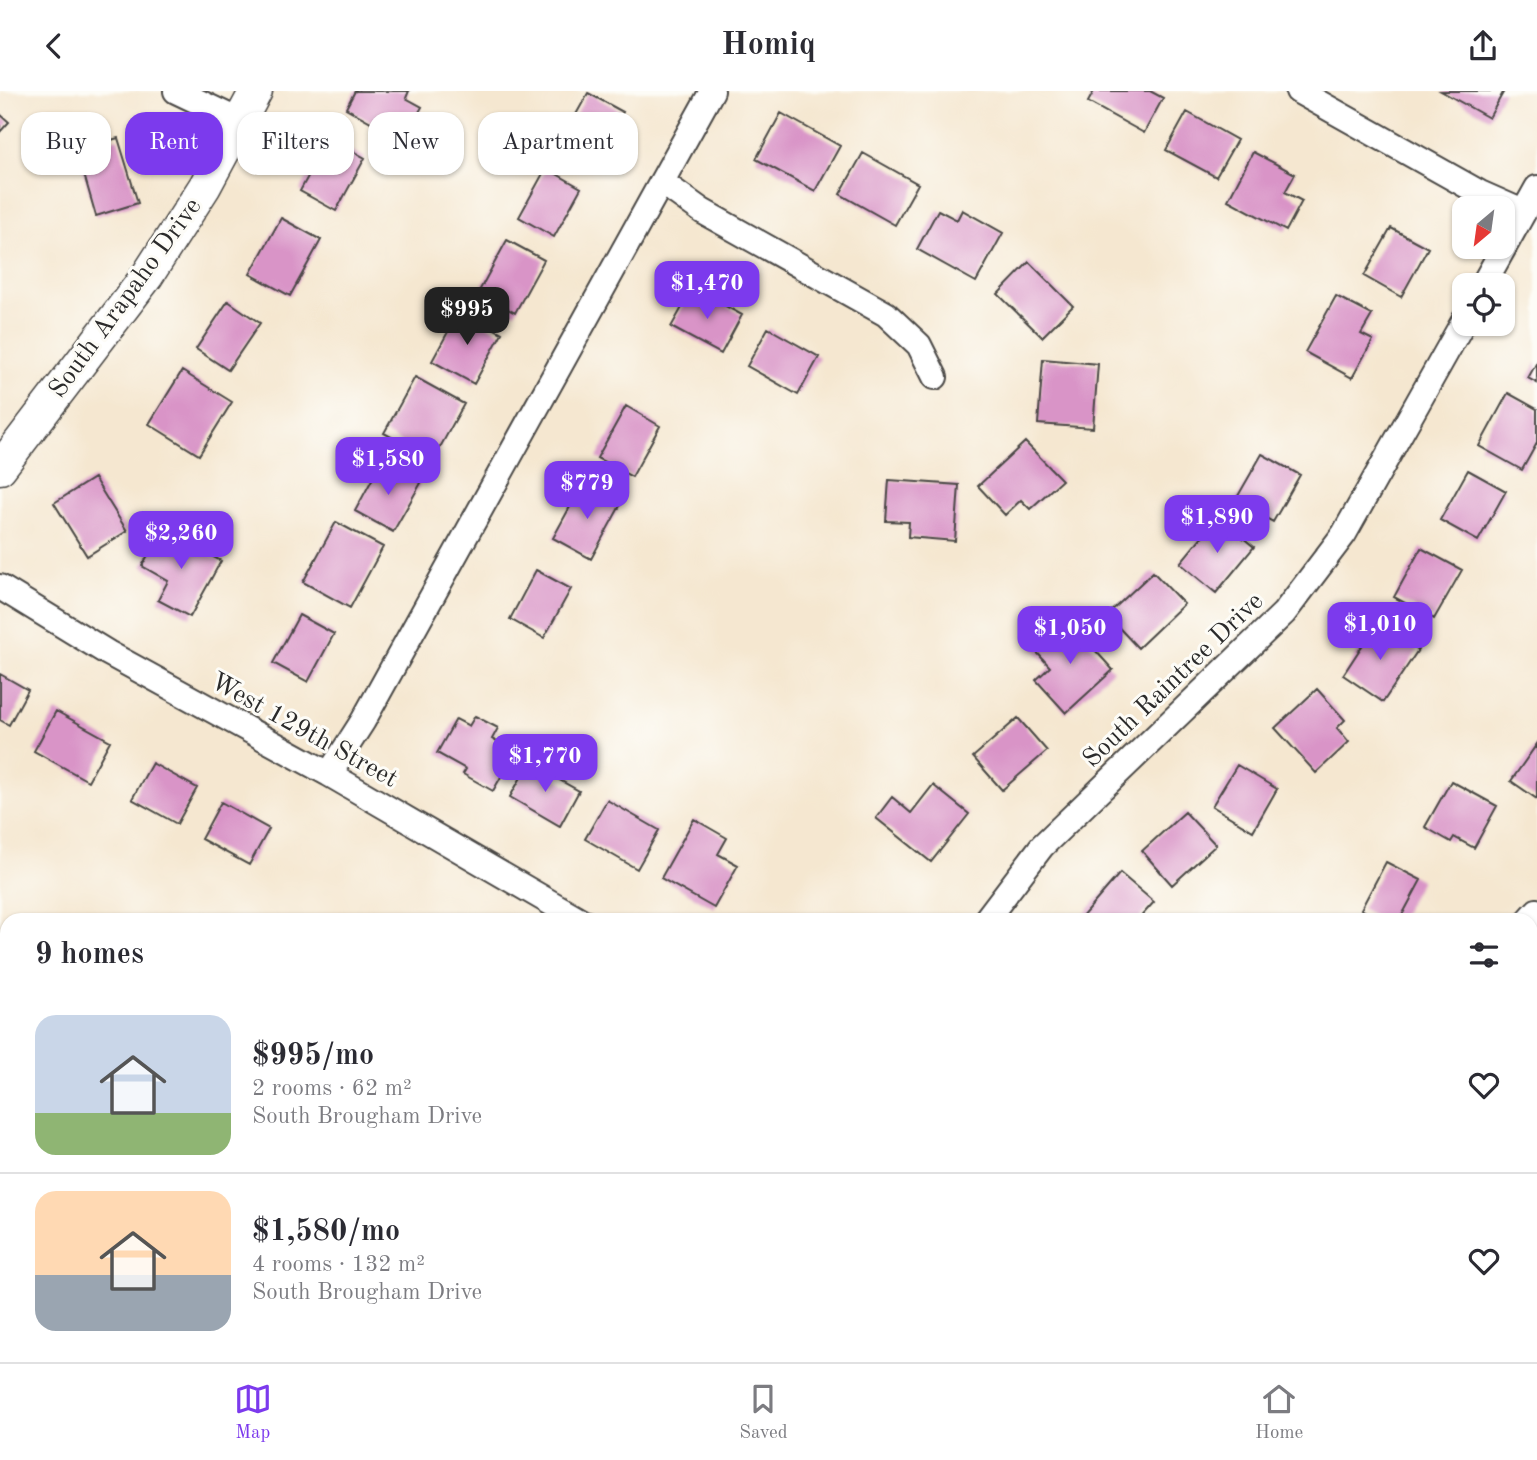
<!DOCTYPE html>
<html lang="en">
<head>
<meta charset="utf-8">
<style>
	body { margin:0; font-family:"Old Standard TT",serif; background:#f7f7f7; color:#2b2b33; height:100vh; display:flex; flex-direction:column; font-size:26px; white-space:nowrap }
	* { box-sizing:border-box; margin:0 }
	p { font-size:23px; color:#7c7c81 }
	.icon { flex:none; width:38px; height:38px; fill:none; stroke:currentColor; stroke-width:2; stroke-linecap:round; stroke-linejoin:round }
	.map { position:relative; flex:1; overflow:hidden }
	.panel { position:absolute; left:0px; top:822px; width:1538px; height:450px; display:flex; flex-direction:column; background:#fff; border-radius:21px 21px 0 0; box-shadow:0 2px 5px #0004 }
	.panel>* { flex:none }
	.guide { position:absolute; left:21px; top:21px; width:700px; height:63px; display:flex; gap:14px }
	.needle { width:46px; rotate:209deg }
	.tools { position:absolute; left:1452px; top:105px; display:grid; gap:14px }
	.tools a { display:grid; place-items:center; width:63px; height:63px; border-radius:14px; background:#fff; box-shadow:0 2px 5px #0004; font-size:35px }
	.price { position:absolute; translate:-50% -60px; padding:0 16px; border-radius:14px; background:#7c3aed; color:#fff; font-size:23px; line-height:46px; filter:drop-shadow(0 2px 4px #0008) }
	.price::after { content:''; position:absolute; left:50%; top:42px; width:21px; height:16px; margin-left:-10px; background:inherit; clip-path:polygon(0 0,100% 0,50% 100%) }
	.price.current { background:#222; color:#fff }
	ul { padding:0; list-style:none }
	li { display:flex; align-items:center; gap:21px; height:175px; padding:0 35px }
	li+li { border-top:2px solid #e1e1e2 }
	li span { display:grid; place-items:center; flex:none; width:196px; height:140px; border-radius:21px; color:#555 }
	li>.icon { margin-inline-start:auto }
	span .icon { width:84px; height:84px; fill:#fffc; stroke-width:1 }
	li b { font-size:30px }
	h2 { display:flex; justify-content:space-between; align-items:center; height:84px; padding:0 35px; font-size:30px }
	.tag { padding:0 24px; border-radius:21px; background:#fff; box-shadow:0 2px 5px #0004; font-size:24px; line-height:63px }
	.tag.current { background:#7c3aed; color:#fff }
	header { display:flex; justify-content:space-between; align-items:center; height:91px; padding:0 35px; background:#fff; font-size:32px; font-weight:800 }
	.dock { display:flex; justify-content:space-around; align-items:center; height:98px; border-top:2px solid #e1e1e2; background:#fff; font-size:19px; color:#7c7c81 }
	.dock a { display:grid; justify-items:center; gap:4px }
	.dock .current { color:#7c3aed }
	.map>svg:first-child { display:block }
	.building { fill:#d994c7 }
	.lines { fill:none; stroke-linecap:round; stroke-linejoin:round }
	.service-casing { stroke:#494744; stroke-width:16 }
	.minor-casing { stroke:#494744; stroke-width:28 }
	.tertiary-casing { stroke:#494744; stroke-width:35 }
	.service { stroke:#fff; stroke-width:12 }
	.minor { stroke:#fff; stroke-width:24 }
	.tertiary { stroke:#fff; stroke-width:32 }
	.labels { text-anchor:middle; stroke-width:6; stroke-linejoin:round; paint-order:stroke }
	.street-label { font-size:26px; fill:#2b2b2b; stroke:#fdfcf7 }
</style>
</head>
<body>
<header><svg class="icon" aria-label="back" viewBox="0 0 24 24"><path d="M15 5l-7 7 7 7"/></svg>Homiq<svg class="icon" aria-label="share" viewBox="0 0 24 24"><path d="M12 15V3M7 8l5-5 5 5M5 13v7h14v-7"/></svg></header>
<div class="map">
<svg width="1537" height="1271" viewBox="0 0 1537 1271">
	<rect width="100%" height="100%" fill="#fdfcf7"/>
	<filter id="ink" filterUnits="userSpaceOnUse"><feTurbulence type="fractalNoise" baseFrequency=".0143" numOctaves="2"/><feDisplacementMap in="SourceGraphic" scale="14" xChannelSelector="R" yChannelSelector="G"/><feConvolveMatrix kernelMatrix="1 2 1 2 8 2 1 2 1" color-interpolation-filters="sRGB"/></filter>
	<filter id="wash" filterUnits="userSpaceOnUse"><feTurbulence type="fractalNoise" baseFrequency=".00686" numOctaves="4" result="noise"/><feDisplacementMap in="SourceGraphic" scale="28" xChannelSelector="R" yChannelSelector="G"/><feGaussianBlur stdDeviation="1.57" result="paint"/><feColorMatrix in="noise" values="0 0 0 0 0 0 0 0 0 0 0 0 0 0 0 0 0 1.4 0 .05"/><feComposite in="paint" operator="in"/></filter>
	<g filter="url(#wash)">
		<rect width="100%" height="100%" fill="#f5e7d0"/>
		<g id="blocks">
			<path class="building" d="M 355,0 L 409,0 L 406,7 L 422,16 L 403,49 L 346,17 Z
				M 1094,0 L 1150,0 L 1163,7 L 1144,42 L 1088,11 Z
				M 1441,0 L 1504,0 L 1489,27 Z
				M 588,2 L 623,21 L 595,72 L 560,52 Z
				M 1187,21 L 1237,49 L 1216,86 L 1166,59 Z
				M 781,22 L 840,55 L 815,100 L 756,68 Z
				M 0,23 L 9,31 L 0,41 Z
				M 118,47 L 138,112 L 96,125 L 77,59 Z
				M 329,47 L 365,67 L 336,120 L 300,100 Z
				M 1253,61 L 1295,83 L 1285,101 L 1302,110 L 1286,140 L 1228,109 Z
				M 863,62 L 918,93 L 895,134 L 840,103 Z
				M 546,77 L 581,97 L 554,146 L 519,126 Z
				M 938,119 L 957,129 L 962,119 L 1003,142 L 976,191 L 917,158 Z
				M 281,127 L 321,149 L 290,205 L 250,183 Z
				M 1391,137 L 1428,157 L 1401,206 L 1364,185 Z
				M 507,149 L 544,169 L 515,222 L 478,202 Z
				M 1029,171 L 1073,215 L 1042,246 L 998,203 Z
				M 693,197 L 742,224 L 721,263 L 671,236 Z
				M 1336,205 L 1372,224 L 1361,243 L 1373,249 L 1352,287 L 1305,261 Z
				M 228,210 L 260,232 L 228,279 L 196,258 Z
				M 460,219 L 502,242 L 474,293 L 432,270 Z
				M 768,237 L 819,266 L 798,304 L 747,275 Z
				M 1043,268 L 1098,273 L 1093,337 L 1038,333 Z
				M 1537,271 L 1537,292 L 1528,287 Z
				M 182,280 L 232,311 L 199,364 L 149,333 Z
				M 415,286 L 464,313 L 433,369 L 384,342 Z
				M 1508,302 L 1537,318 L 1537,352 L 1522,379 L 1479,355 Z
				M 626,315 L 660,335 L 632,386 L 597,367 Z
				M 1025,351 L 1062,389 L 1030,418 L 1021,409 L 1005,424 L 978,395 Z
				M 1262,363 L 1300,384 L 1273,431 L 1235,410 Z
				M 382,370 L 421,392 L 393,441 L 355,420 Z
				M 1468,379 L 1506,400 L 1478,450 L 1440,429 Z
				M 94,387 L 127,440 L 87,465 L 54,412 Z
				M 889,389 L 959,394 L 955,450 L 908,446 L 909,431 L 886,430 Z
				M 583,392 L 621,413 L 591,468 L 553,447 Z
				M 1218,426 L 1254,456 L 1216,502 L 1180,472 Z
				M 336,431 L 383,456 L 350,517 L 303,491 Z
				M 162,438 L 221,470 L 190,526 L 158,509 L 168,490 L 142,475 Z
				M 1421,457 L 1462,479 L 1434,528 L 1394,506 Z
				M 536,479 L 571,498 L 544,547 L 510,528 Z
				M 1153,481 L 1184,513 L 1138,557 L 1107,524 Z
				M 299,524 L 334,543 L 308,591 L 273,572 Z
				M 1066,527 L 1113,579 L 1066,622 L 1036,589 L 1050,576 L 1033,557 Z
				M 1377,532 L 1418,559 L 1383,611 L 1343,584 Z
				M 0,583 L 28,599 L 9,634 L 0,629 Z
				M 1317,598 L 1345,629 L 1337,637 L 1349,651 L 1316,682 L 1275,637 Z
				M 56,620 L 110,650 L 88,690 L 34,660 Z
				M 475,625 L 498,637 L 492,648 L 515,661 L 493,700 L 463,683 L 466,678 L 437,662 L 456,628 L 469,635 Z
				M 1018,627 L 1047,660 L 1002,699 L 973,666 Z
				M 1537,653 L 1537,708 L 1511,690 Z
				M 152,672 L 197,697 L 177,733 L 132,708 Z
				M 529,672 L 579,700 L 560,735 L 510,706 Z
				M 1237,674 L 1277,698 L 1253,740 L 1212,715 Z
				M 1451,690 L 1497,715 L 1474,757 L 1454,746 L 1451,751 L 1425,736 Z
				M 933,694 L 969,723 L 931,771 L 876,727 L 892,706 L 911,722 Z
				M 607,709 L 659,739 L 637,778 L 585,748 Z
				M 221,711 L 269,738 L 249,774 L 201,748 Z
				M 1185,721 L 1216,754 L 1172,794 L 1142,760 Z
				M 694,728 L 727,747 L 718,763 L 738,774 L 714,817 L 661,787 Z
				M 1386,771 L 1421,789 L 1399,830 L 1382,830 L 1361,818 Z
				M 1120,782 L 1154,811 L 1137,830 L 1084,830 L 1081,827 Z
				M 1537,963 L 1537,1003 L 1531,988 L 1531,965 Z
				M 7,1132 L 7,1158 L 0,1154 L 0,1145 Z
				M 1537,1141 L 1537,1185 L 1531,1187 L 1531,1142 Z
				M 210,1265 L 271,1265 L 268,1271 L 221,1271 Z
				M 442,1265 L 539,1265 L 536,1271 L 439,1271 Z
				M 894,1265 L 920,1265 L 917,1271 L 905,1271 Z
				M 1083,1265 L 1134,1265 L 1131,1271 L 1094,1271 Z"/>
		</g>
	</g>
	<g filter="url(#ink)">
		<use href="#blocks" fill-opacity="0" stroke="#494744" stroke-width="2"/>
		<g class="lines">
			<g class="service-casing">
				<path id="service" d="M 0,1022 L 7,1009
					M 0,1221 L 7,1225
					M 77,1265 L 87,1271
					M 339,1271 L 342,1265
					M 613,1271 L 616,1265"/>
			</g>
			<g class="minor-casing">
				<path id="minor" d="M 176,0 L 239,30
					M 1298,0 L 1480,102 L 1523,121
					M 663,92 L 702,120 L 886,223 L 919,254 L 935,286
					M 1483,194 L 1537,97
					M 0,496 L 108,562 L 329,683 L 582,830
					M 329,683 L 363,630 L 712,0
					M 985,830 L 1042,755 L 1284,522 L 1344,443 L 1465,228
					M 1528,830 L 1537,820
					M 1531,1254 L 1537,1252
					M 995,1271 L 998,1265"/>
			</g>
			<g class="tertiary-casing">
				<path id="tertiary" d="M 0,377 L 147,185 L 205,95 L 256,0"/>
			</g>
			<use href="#service" class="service"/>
			<use href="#minor" class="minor"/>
			<use href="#tertiary" class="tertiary"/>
		</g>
	</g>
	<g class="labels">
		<g class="street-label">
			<text transform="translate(124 206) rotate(-54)" y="9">South Arapaho Drive</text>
			<text transform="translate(1172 588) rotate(-44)" y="9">South Raintree Drive</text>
			<text transform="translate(305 638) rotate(29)" y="9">West 129th Street</text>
		</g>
	</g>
</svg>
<div class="tools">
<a><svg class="needle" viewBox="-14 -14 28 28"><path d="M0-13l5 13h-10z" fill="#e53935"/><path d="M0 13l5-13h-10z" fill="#7c7c81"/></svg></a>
<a><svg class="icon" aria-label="locate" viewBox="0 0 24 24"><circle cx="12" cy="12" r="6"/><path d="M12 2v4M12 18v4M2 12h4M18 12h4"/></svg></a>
</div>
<b class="price" style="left:707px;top:230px">$1,470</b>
<b class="price current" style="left:467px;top:256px">$995</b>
<b class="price" style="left:388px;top:406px">$1,580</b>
<b class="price" style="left:587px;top:430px">$779</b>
<b class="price" style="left:1217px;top:464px">$1,890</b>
<b class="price" style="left:181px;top:480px">$2,260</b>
<b class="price" style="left:1380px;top:571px">$1,010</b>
<b class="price" style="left:1070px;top:575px">$1,050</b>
<b class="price" style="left:545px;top:703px">$1,770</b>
<div class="guide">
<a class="tag">Buy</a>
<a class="tag current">Rent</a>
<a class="tag">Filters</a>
<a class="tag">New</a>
<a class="tag">Apartment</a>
</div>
<section class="panel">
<h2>9 homes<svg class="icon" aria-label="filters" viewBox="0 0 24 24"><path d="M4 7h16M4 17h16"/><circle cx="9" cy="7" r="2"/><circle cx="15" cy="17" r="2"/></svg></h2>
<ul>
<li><span style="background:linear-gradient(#c9d6e8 70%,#8fb573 0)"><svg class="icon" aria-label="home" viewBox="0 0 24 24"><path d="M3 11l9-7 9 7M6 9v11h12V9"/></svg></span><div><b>$995/mo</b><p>2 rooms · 62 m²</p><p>South Brougham Drive</p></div><svg class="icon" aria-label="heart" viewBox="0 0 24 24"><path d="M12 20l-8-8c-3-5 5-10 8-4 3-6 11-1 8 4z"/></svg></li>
<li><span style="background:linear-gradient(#ffd9b3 60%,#9aa5b1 0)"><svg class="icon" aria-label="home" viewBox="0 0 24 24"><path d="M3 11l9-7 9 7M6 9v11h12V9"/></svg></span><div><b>$1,580/mo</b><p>4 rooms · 132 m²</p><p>South Brougham Drive</p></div><svg class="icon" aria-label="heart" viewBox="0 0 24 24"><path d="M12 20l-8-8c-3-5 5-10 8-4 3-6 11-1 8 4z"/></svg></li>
</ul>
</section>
</div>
<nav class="dock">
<a class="current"><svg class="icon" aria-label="map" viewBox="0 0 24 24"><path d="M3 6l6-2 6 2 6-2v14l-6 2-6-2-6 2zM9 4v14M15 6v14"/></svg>Map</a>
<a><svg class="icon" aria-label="saved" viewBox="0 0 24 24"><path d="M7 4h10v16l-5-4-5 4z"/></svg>Saved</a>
<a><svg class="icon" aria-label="home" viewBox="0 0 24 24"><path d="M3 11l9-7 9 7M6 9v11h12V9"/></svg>Home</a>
</nav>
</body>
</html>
